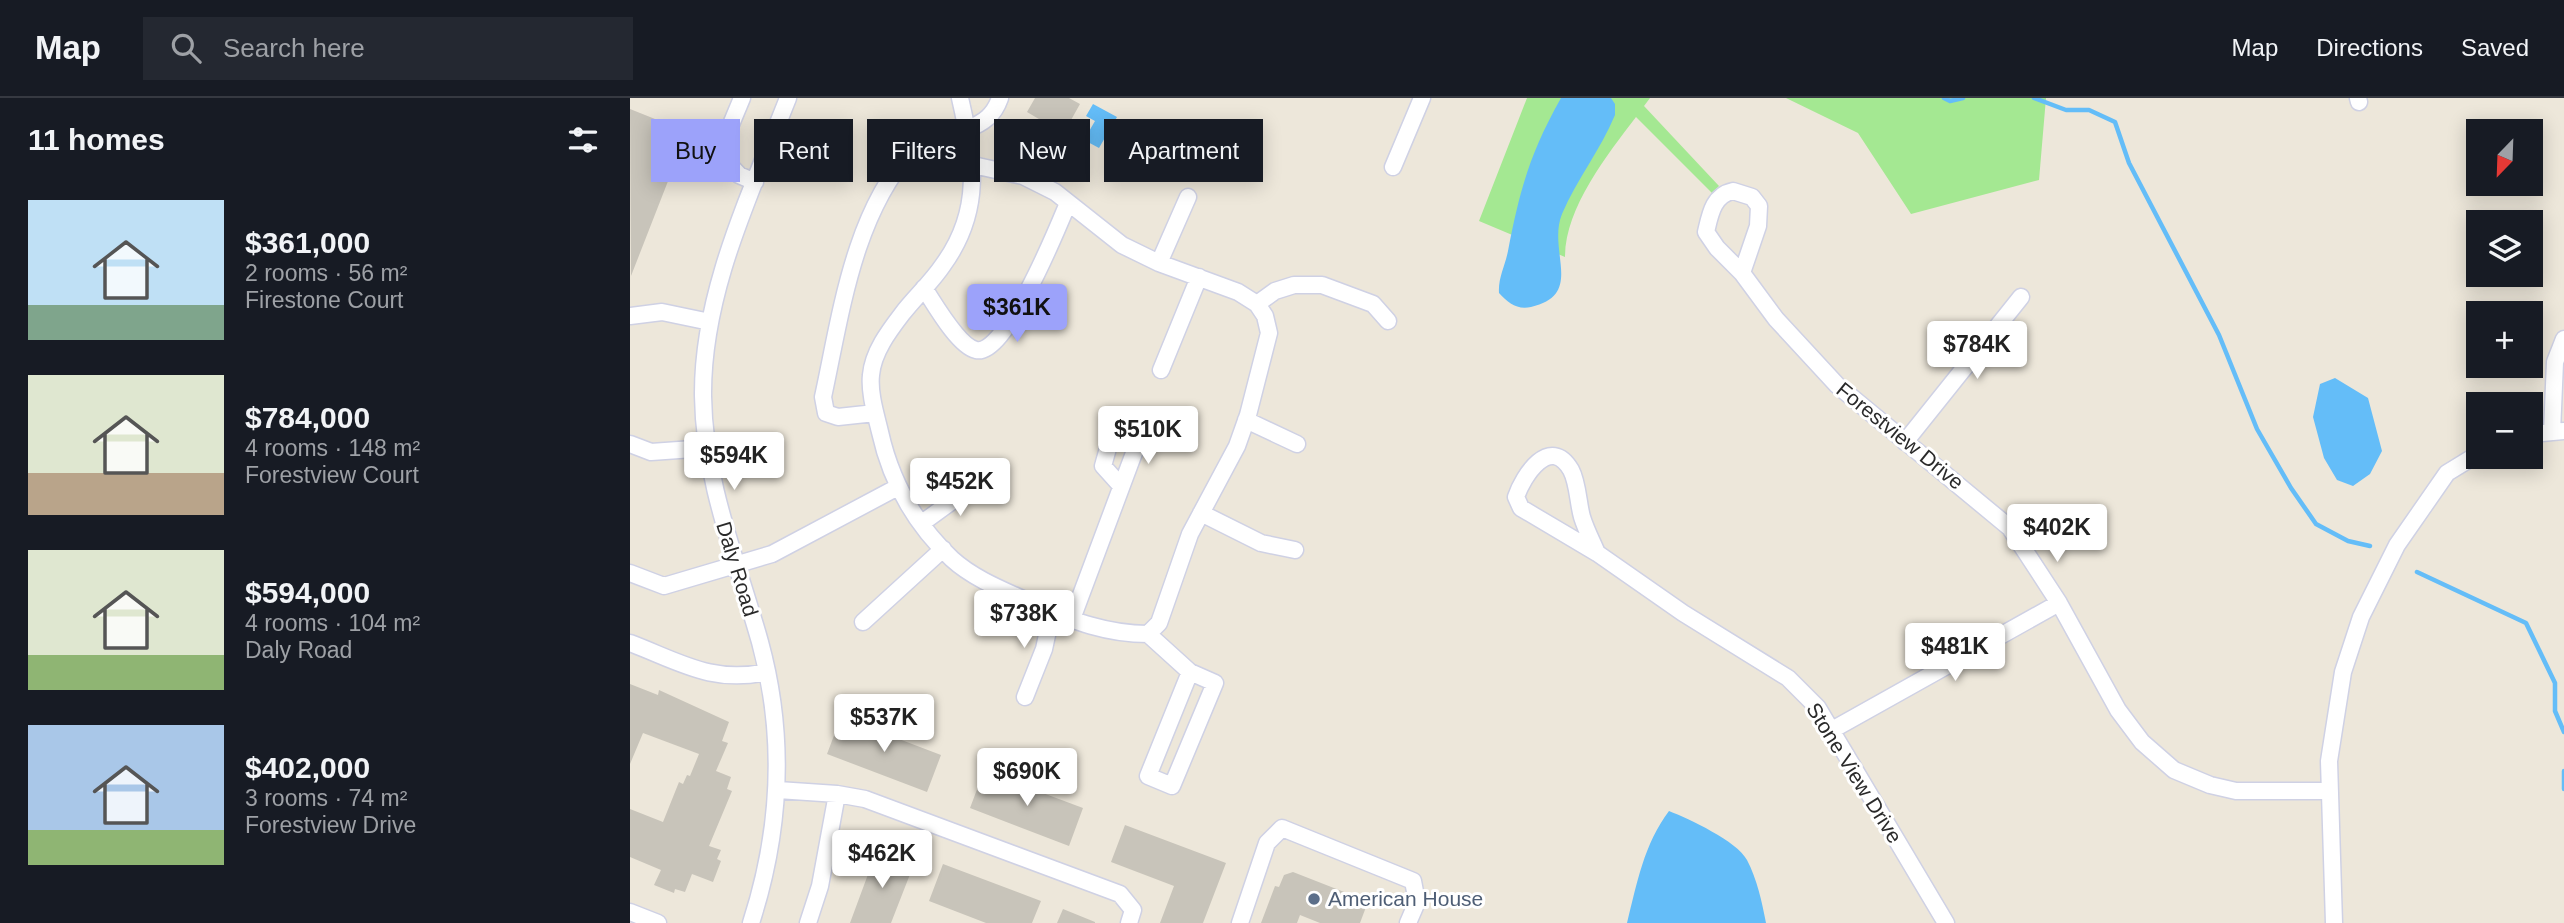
<!DOCTYPE html>
<html lang="en">
<head>
<meta charset="utf-8">
<style>
	body { margin:0; font-family:Arial,sans-serif; background:#242831; color:#f1f3f6; height:100vh; display:flex; flex-direction:column; font-size:26px; white-space:nowrap }
	* { box-sizing:border-box; margin:0 }
	p { font-size:23px; color:#9ea1a6 }
	.icon { flex:none; width:38px; height:38px; fill:none; stroke:currentColor; stroke-width:2; stroke-linecap:round; stroke-linejoin:round }
	.map { position:relative; flex:1; overflow:hidden }
	.side { display:flex; flex-direction:column; background:#171b24; width:630px }
	.side>* { flex:none }
	.top-card { position:absolute; left:21px; top:21px; width:665px; height:63px; display:flex; gap:14px }
	.needle { width:46px; rotate:203deg }
	.tools { position:absolute; left:1836px; top:21px; display:grid; gap:14px }
	.tools a { display:grid; place-items:center; width:77px; height:77px; border-radius:0px; background:#171b24; box-shadow:0 4px 18px #0003; font-size:35px }
	.price { position:absolute; translate:-50% -60px; padding:0 16px; border-radius:7px; background:#fff; color:#222; font-size:23px; line-height:46px; filter:drop-shadow(0 2px 4px #0008) }
	.price::after { content:''; position:absolute; left:50%; top:42px; width:21px; height:16px; margin-left:-10px; background:inherit; clip-path:polygon(0 0,100% 0,50% 100%) }
	.price.active { background:#9ca2fa; color:#111 }
	ul { padding:0; list-style:none }
	li { display:flex; align-items:center; gap:21px; height:175px; padding:0 28px }
	li span { display:grid; place-items:center; flex:none; width:196px; height:140px; border-radius:0px; color:#555 }
	li>.icon { margin-inline-start:auto }
	span .icon { width:84px; height:84px; fill:#fffc; stroke-width:1 }
	li b { font-size:30px }
	h2 { display:flex; justify-content:space-between; align-items:center; height:84px; padding:0 28px; font-size:30px }
	.chip { padding:0 24px; border-radius:0px; background:#171b24; box-shadow:0 4px 18px #0003; font-size:24px; line-height:63px }
	.chip.active { background:#9ca2fa; color:#111 }
	header { display:flex; align-items:center; gap:42px; box-sizing:border-box; height:98px; padding:0 35px; background:#171b24; border-bottom:2px solid #363941 }
	header strong { font-size:33px }
	nav { display:flex; gap:38px; margin-inline-start:auto; font-size:24px }
	.search { width:490px; height:63px; background:#242831; display:flex; align-items:center; gap:18px; box-sizing:border-box; padding:0 24px; border-radius:0px; color:#9ea1a6; font-size:26px }
	main { display:flex; flex:1; min-height:0 }
	.map>svg:first-child { display:block }
	.green { fill:#a4e892 }
	.water { fill:#64bdf8 }
	.lines { fill:none; stroke-linecap:round; stroke-linejoin:round }
	.stream { stroke:#64bdf8; stroke-width:4.5 }
	.building { fill:#c8c4ba }
	.minor-casing { stroke:#cfd1e4; stroke-width:19 }
	.minor { stroke:#fff; stroke-width:16 }
	.service-dot { fill:#5c6f8a; stroke:#fff; stroke-width:2.5 }
	.labels { text-anchor:middle; stroke-width:6; stroke-linejoin:round; paint-order:stroke }
	.street-label { font-size:21px; fill:#2a2a2a; stroke:#fff }
	.service-label { font-size:21px; fill:#4e5e75; stroke:#fff; text-anchor:start }
</style>
</head>
<body>
<header>
<strong>Map</strong>
<div class="search"><svg class="icon" aria-label="search" viewBox="0 0 24 24"><circle cx="10" cy="10" r="6"/><path d="M15 15l6 6"/></svg>Search here</div>
<nav><a>Map</a><a>Directions</a><a>Saved</a></nav>
</header>
<main>
<section class="side">
<h2>11 homes<svg class="icon" aria-label="filters" viewBox="0 0 24 24"><path d="M4 7h16M4 17h16"/><circle cx="9" cy="7" r="2"/><circle cx="15" cy="17" r="2"/></svg></h2>
<ul>
<li><span style="background:linear-gradient(#bfe0f5 75%,#7fa58c 0)"><svg class="icon" aria-label="home" viewBox="0 0 24 24"><path d="M3 11l9-7 9 7M6 9v11h12V9"/></svg></span><div><b>$361,000</b><p>2 rooms · 56 m²</p><p>Firestone Court</p></div></li>
<li><span style="background:linear-gradient(#dfe7d0 70%,#b9a48a 0)"><svg class="icon" aria-label="home" viewBox="0 0 24 24"><path d="M3 11l9-7 9 7M6 9v11h12V9"/></svg></span><div><b>$784,000</b><p>4 rooms · 148 m²</p><p>Forestview Court</p></div></li>
<li><span style="background:linear-gradient(#dfe7d0 75%,#8fb573 0)"><svg class="icon" aria-label="home" viewBox="0 0 24 24"><path d="M3 11l9-7 9 7M6 9v11h12V9"/></svg></span><div><b>$594,000</b><p>4 rooms · 104 m²</p><p>Daly Road</p></div></li>
<li><span style="background:linear-gradient(#a9c7e8 75%,#8fb573 0)"><svg class="icon" aria-label="home" viewBox="0 0 24 24"><path d="M3 11l9-7 9 7M6 9v11h12V9"/></svg></span><div><b>$402,000</b><p>3 rooms · 74 m²</p><p>Forestview Drive</p></div></li>
</ul>
</section>
<div class="map">
<svg width="1934" height="825" viewBox="0 0 1934 825">
	<rect width="100%" height="100%" fill="#ede7da"/>
	<path class="green" d="M 897,0 L 1020,0 L 1014,8 L 1089,88 L 1082,95 L 1006,19 C 977,57 935,110 935,159 L 849,123 Z
		M 1156,0 L 1416,0 L 1409,82 L 1281,116 L 1228,35 Z"/>
	<path class="water" d="M 931,0 L 981,0 L 985,6 L 985,17 C 971,51 947,81 932,116 C 917,153 955,197 901,209 C 887,212 878,205 869,195 C 868,180 875,168 878,153 C 890,91 900,55 931,0 Z
		M 463,6 L 487,19 L 469,50 L 454,42 L 465,23 L 456,18 Z
		M 1705,280 L 1738,300 L 1752,353 L 1740,376 L 1723,388 L 1707,382 L 1694,360 L 1683,319 L 1690,286 Z
		M 1039,713 C 1059,721 1107,743 1117,762 C 1127,781 1132,804 1136,825 L 997,825 C 1007,785 1014,746 1039,713 Z"/>
	<g class="lines">
		<path class="stream" d="M 1314,0 L 1320,3 L 1333,0
			M 1404,0 L 1436,12 L 1459,12 L 1485,24 L 1499,65 L 1589,237 L 1627,331 L 1661,390 L 1686,426 L 1718,443 L 1740,448
			M 1787,474 L 1896,525 L 1925,585 L 1925,613 L 1934,634
			M 1934,673 L 1934,691"/>
	</g>
	<path class="building" d="M 405,0 L 439,0 L 450,6 L 427,47 L 407,36 L 414,24 L 397,14 Z
		M 0,11 L 60,35 L 57,45 L 49,55 L 1,178 Z
		M 0,586 L 28,597 L 29,592 L 99,624 L 92,643 L 98,645 L 86,673 L 101,679 L 97,691 L 102,693 L 79,748 L 91,752 L 87,761 L 91,763 L 83,784 L 62,776 L 55,794 L 45,791 L 44,795 L 24,787 L 31,772 L 0,759 L 0,711 L 33,724 L 49,684 L 53,686 L 57,677 L 60,678 L 69,656 L 13,635 L 0,666 Z
		M 211,619 L 311,657 L 297,694 L 197,656 Z
		M 354,673 L 453,710 L 439,748 L 340,710 Z
		M 495,727 L 596,765 L 573,825 L 530,825 L 544,788 L 481,764 Z
		M 247,752 L 284,766 L 261,825 L 220,825 Z
		M 313,766 L 411,803 L 402,825 L 356,825 L 299,803 Z
		M 663,774 L 732,801 L 736,809 L 730,825 L 690,825 L 670,817 L 667,825 L 631,825 L 645,788 L 649,789 L 654,777 Z
		M 433,811 L 465,824 L 465,825 L 427,825 Z"/>
	<g class="lines">
		<g class="minor-casing">
			<path id="minor" d="M 112,0 L 97,36 L 95,62 L 109,77 L 125,84
				M 330,0 C 344,61 353,112 313,167 C 301,185 285,199 272,216 C 259,233 243,254 241,277 C 239,295 246,317 250,334 C 261,384 285,426 322,461 C 345,482 378,494 406,507 C 443,523 477,536 518,536 L 529,525 L 560,436 L 607,348 L 618,317 L 639,235 L 635,218 L 627,206 L 608,194 L 529,165 L 492,147 L 425,94 L 393,78 L 343,67
				M 1728,0 L 1729,4
				M 337,31 C 354,25 364,17 370,0
				M 763,69 L 792,0
				M 529,165 L 558,99
				M 1112,175 L 1128,128 L 1129,108 L 1122,99 L 1103,93 C 1083,97 1080,117 1076,134 L 1087,150 L 1112,175 L 1146,221 L 1207,287 L 1380,430 L 1429,505 L 1488,612 L 1512,644 L 1544,672 L 1580,687 L 1606,693 L 1699,693
				M 294,190 C 304,205 328,248 346,252 C 375,260 428,129 438,105
				M 627,206 L 645,193 L 664,187 L 692,187 L 743,206 L 758,223
				M 0,218 L 32,214 L 80,224
				M 531,272 L 569,179
				M 245,315 L 208,319 L 196,315 L 193,299 C 211,216 223,117 282,52 L 339,40
				M 616,322 L 667,346
				M 1922,334 L 1925,264 L 1934,241
				M 1900,336 L 1934,333
				M 1275,344 L 1391,199
				M 0,346 L 21,354 L 77,350
				M 571,415 L 631,445 L 665,452
				M 292,425 L 347,385
				M 967,455 C 962,443 956,432 952,419 C 948,405 948,385 941,372 C 920,336 893,378 886,399 L 891,410 L 967,455 L 1053,515 L 1158,580 L 1188,610 L 1316,825
				M 0,475 L 34,488 L 142,456 L 266,390
				M 442,521 L 507,347 L 503,340 L 486,337 L 480,343 L 473,368 L 491,388
				M 233,524 L 313,451
				M 518,536 L 560,574 L 518,678 L 542,688 L 585,585 L 560,574
				M 0,545 C 50,564 82,586 137,574
				M 395,599 L 414,551 L 422,514
				M 1202,632 L 1429,505
				M 148,692 L 207,696 L 235,701 L 490,796 L 503,812 L 499,825
				M 0,814 L 28,825
				M 121,825 C 151,732 156,639 130,544 C 107,462 74,384 73,298 C 72,194 121,95 158,0
				M 178,825 L 190,788 L 207,696
				M 610,825 L 637,745 L 652,730 L 783,783 L 787,804 L 778,825
				M 1704,825 L 1699,663 L 1713,574 L 1731,519 L 1767,447 L 1817,375 L 1848,356"/>
		</g>
		<use href="#minor" class="minor"/>
	</g>
	<circle class="service-dot" cx="684" cy="801" r="7"/>
	<g class="labels">
		<g class="street-label">
			<text transform="translate(1270 338) rotate(39)" y="7">Forestview Drive</text>
			<text transform="translate(107 471) rotate(73)" y="7">Daly Road</text>
			<text transform="translate(1224 675) rotate(58)" y="7">Stone View Drive</text>
		</g>
		<g class="service-label">
			<text x="698" y="808">American House</text>
		</g>
	</g>
</svg>
<div class="tools">
<a><svg class="needle" viewBox="-14 -14 28 28"><path d="M0-13l5 13h-10z" fill="#e53935"/><path d="M0 13l5-13h-10z" fill="#9ea1a6"/></svg></a>
<a><svg class="icon" aria-label="layers" viewBox="0 0 24 24"><path d="M12 4l9 5-9 5-9-5zM3 14l9 5 9-5"/></svg></a>
<a>+</a>
<a>−</a>
</div>
<b class="price active" style="left:387px;top:246px">$361K</b>
<b class="price" style="left:1347px;top:283px">$784K</b>
<b class="price" style="left:518px;top:368px">$510K</b>
<b class="price" style="left:104px;top:394px">$594K</b>
<b class="price" style="left:330px;top:420px">$452K</b>
<b class="price" style="left:1427px;top:466px">$402K</b>
<b class="price" style="left:394px;top:552px">$738K</b>
<b class="price" style="left:1325px;top:585px">$481K</b>
<b class="price" style="left:254px;top:656px">$537K</b>
<b class="price" style="left:397px;top:710px">$690K</b>
<b class="price" style="left:252px;top:792px">$462K</b>
<div class="top-card">
<a class="chip active">Buy</a>
<a class="chip">Rent</a>
<a class="chip">Filters</a>
<a class="chip">New</a>
<a class="chip">Apartment</a>
</div>
</div>
</main>
</body>
</html>
